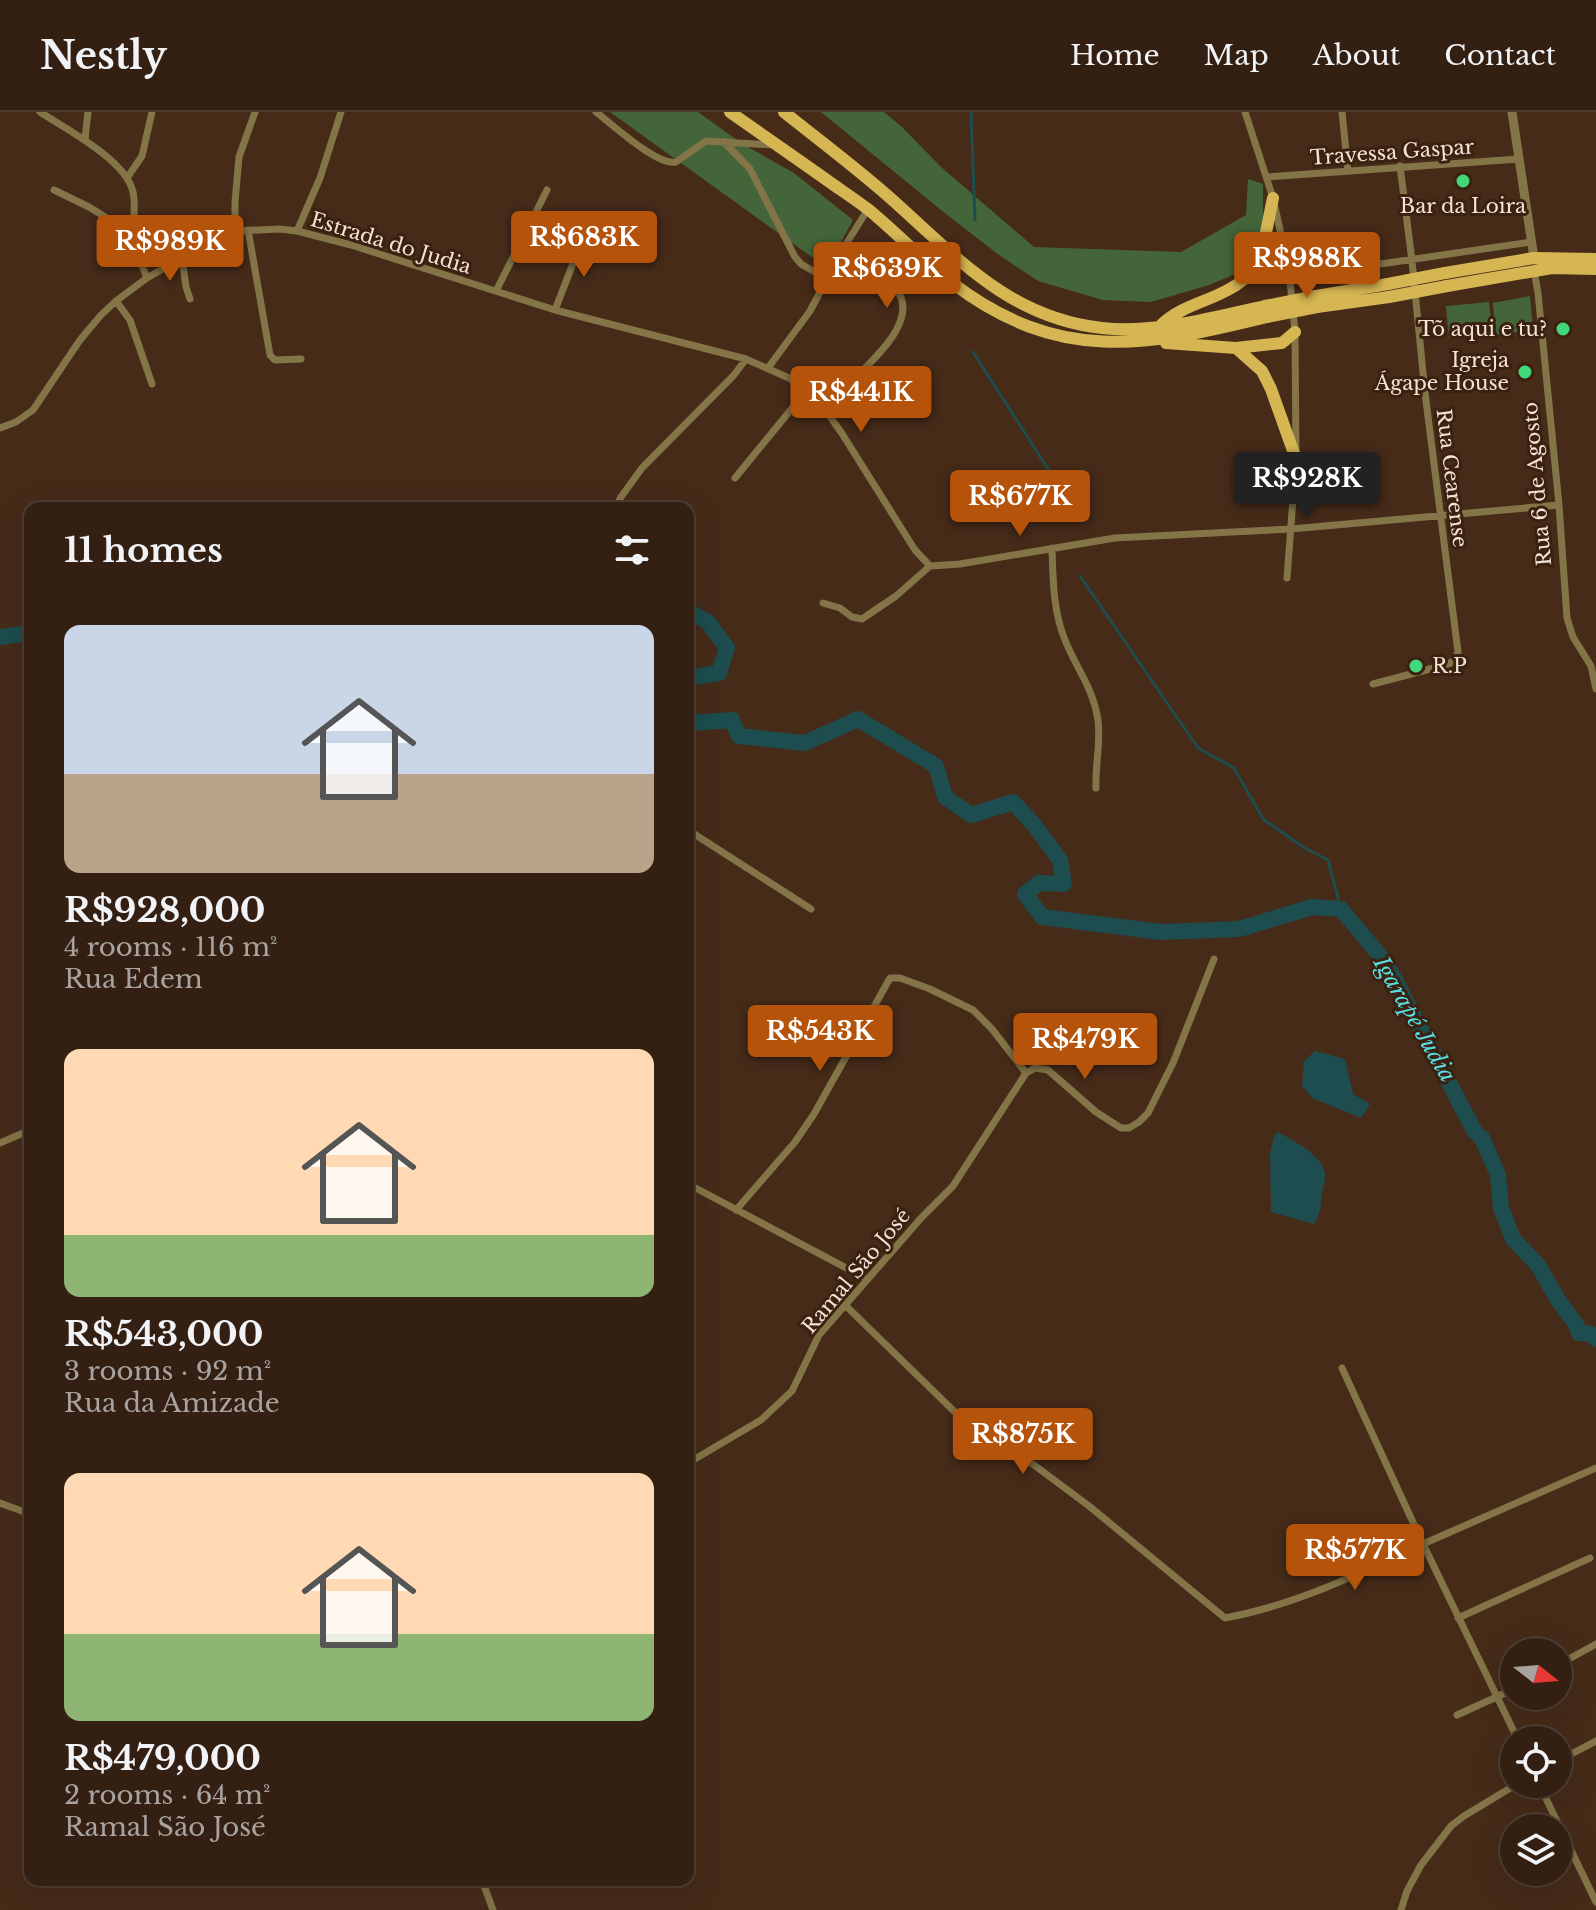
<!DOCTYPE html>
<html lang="en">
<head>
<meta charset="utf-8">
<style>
	body { margin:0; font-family:"Libre Baskerville",serif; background:#3c281c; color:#f1f3f6; height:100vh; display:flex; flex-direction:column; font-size:30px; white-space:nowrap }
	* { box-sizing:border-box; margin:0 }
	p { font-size:26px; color:#a9a3a0 }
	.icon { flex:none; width:44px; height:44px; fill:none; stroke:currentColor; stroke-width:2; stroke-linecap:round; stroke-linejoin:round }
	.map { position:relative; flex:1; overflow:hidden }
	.sheet { position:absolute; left:24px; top:390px; width:670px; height:1384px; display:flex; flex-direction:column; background:#342013; border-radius:16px; box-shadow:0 8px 32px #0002,0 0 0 2px #4e3e33 }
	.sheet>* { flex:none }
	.needle { width:52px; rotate:107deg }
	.controls { position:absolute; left:1500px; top:1526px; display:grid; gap:16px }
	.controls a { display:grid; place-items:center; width:72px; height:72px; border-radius:50%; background:#342013; box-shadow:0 8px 32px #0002,0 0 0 2px #4e3e33; font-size:40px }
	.price { position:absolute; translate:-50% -68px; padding:0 18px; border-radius:8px; background:#b45309; color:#fff; font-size:26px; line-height:52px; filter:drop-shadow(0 2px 4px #0008) }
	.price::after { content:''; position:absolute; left:50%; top:48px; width:24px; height:18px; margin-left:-12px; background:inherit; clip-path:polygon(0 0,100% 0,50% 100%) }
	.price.active { background:#222; color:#fff }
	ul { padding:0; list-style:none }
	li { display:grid; align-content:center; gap:16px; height:424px; padding:0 40px }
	li span { display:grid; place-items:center; height:248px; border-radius:16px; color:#555 }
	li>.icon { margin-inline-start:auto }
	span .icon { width:144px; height:144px; fill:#fffc; stroke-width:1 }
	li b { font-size:34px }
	h2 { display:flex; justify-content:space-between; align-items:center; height:96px; padding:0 40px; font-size:34px }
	header { display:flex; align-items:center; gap:48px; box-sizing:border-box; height:112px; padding:0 40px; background:#342013; border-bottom:2px solid #4e3e33 }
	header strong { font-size:38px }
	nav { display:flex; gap:44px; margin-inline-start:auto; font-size:28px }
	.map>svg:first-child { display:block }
	.green { fill:#44653a }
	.water { fill:#1d4d4e }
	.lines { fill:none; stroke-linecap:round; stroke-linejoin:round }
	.stream { stroke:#1d4d4e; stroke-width:3 }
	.river { stroke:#1d4d4e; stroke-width:16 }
	.minor { stroke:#847548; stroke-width:7 }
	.tertiary { stroke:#847548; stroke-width:9 }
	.primary { stroke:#d6b653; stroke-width:12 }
	.primary-bridge { stroke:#d6b653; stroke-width:12 }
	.poi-dot { fill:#43d77b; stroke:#3b210f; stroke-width:3 }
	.labels { text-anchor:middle; stroke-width:6; stroke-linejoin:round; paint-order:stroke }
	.street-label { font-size:20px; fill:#f4e2d7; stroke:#3b210f }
	.poi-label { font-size:20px; fill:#f4e2d7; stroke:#3b210f; text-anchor:end }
	.water-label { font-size:22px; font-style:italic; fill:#58dee2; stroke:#3b210f }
</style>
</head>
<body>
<header>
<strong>Nestly</strong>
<nav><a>Home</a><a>Map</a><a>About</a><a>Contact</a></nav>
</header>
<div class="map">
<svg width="1596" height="1798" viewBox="0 0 1596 1798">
	<rect width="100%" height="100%" fill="#462b19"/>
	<path class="green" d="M 610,0 L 698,0 L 741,31 L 794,61 L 853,108 L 827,156 Z
		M 821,0 L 884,0 L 902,15 L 941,55 L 1034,135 L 1181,140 L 1246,103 L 1248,67 L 1263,72 L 1263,108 L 1258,141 L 1238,161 L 1209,173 L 1151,190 L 1103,188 L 1038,169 L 999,143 L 941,98 Z
		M 1530,184 L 1533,218 L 1496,223 L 1493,191 Z
		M 1489,190 L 1492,221 L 1449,226 L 1446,194 Z"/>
	<path class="water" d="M 1315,939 L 1345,947 L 1353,982 L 1370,992 L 1361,1006 L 1312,986 L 1302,973 L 1304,949 Z
		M 1278,1020 C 1292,1028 1324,1044 1325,1062 C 1326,1068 1323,1075 1322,1082 C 1321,1093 1320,1102 1314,1112 L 1271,1100 L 1270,1041 L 1274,1024 Z"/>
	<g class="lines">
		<path class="stream" d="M 971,0 L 975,108
			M 973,240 L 1073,396
			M 1080,464 L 1198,636 L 1234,656 L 1263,707 L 1303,735 L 1328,748 L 1341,797"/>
		<path class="river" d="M 688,499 L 708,510 L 727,536 L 719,561 L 688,566
			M 0,525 L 30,521
			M 688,602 L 692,611 L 732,608 L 739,624 L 805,631 L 858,607 L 936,654 L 945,685 L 971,703 L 1013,690 L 1035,714 L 1060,748 L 1064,772 L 1039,771 L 1025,782 L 1042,805 L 1161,820 L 1239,817 L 1312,795 L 1341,797 L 1386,851 L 1475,1020 L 1482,1026 L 1498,1063 L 1501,1096 L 1513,1127 L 1538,1153 L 1558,1188 L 1577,1214 L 1579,1221 L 1591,1222 L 1596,1227"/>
		<path class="minor" d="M 40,0 C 66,17 126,48 133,80 C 136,93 133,106 134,118 C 135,136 140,150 147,166
			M 596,0 C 613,13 657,54 676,50 L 706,29 L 774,33
			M 1245,0 L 1273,86 L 1289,159 L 1295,220 L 1296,347 L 1287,466
			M 1342,0 L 1348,59
			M 85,27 L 88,0
			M 724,30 L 750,57 L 795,145 L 801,152 L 827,167
			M 1267,65 L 1519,47
			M 127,66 L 142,44 L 152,0
			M 54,78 L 89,95 L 120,114 L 134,118
			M 248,118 L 270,243 L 275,248 L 301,247
			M 235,119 L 235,90 L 239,45 L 255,0
			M 297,119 L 320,66 L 341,0
			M 843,137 L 895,176 C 922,206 873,248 853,268
			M 182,147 L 186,175 L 190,187
			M 1534,158 L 1538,181 L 1559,393 L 1567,506 L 1573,525 L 1591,554 L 1596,577
			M 1289,159 L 1319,161 L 1531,130
			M 496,179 L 547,78
			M 116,189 L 130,208 L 152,272
			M 555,198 L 584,123
			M 768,256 L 810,199 L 843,137 L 868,97
			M 0,316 L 16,310 L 33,298 L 80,228 L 101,203 L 116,189 L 147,166 L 216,126 L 235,119 L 280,117 L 297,119 L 351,133 L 555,198 L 746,247 L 789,266 L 807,278 L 819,289 L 841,320 L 915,438 L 930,454
			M 735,366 L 807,278
			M 615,396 L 621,385 L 642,356 L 734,263 L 746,247
			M 1052,436 C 1053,467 1053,499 1065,528 C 1076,556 1093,575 1098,608 C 1101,631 1095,653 1096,676
			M 930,454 L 960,452 L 1115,426 L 1291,417 L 1559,393
			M 823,491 L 840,496 L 852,505 L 862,507 L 896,484 L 930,454
			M 1373,572 L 1449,552 L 1455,547 L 1458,540 L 1425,281 L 1412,149 L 1400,54
			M 688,718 L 811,797
			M 27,772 L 30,822
			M 1026,961 L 1035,956 L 1048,958 L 1096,1000 L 1121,1016 L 1129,1016 L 1139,1010 L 1148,1001 L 1173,951 L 1214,847
			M 0,1031 L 30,1018
			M 688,1072 L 867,1167
			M 736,1098 L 795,1030 L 814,1002 L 890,866 L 900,866 L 930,877 L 973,898 L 992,917 L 1026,961
			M 846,1194 L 959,1304 L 1034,1353 L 1089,1394 L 1225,1506 C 1295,1493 1359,1462 1423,1432 L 1518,1628
			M 1342,1256 L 1423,1432 L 1596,1356
			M 688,1351 L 761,1308 L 792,1279 L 819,1223 L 922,1105 L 953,1074 L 1026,961
			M 0,1391 L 30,1402
			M 1458,1506 L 1590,1446
			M 1558,1553 L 1596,1532
			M 1457,1603 L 1514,1577
			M 1558,1649 L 1596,1629
			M 1539,1672 L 1596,1790
			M 482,1768 L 493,1798
			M 1401,1798 L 1407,1779 L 1421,1753 L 1451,1714 L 1464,1704 L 1517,1672"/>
		<path class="tertiary" d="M 1512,0 L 1534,146"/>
		<path class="primary" d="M 730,0 C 761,22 793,44 824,66 C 839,77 855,87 869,98 C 897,121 922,148 951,170 C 1058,252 1145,235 1267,205
			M 784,0 C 819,28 855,55 888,84 C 955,143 1008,206 1102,216 C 1156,222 1213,205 1265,194
			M 1255,158 L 1260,150 L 1273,86
			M 1445,161 L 1534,146 L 1596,147
			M 1447,174 L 1552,156 L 1596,157
			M 1316,184 L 1388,172
			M 1317,195 L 1389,185
			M 1160,214 C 1183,192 1207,191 1233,175 C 1244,169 1252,158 1265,155 C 1274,152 1281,154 1289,159
			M 1166,231 L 1236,236 L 1282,231 L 1295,220
			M 1236,236 L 1262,259 L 1271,277 L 1296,347"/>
		<path class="primary-bridge" d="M 1388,172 L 1445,161
			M 1389,185 L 1447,174
			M 1265,194 L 1316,184
			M 1267,205 L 1317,195"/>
	</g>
	<g class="poi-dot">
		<circle cx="1463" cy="69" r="8"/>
		<circle cx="1563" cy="217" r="8"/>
		<circle cx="1525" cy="260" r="8"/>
		<circle cx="1416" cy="554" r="8"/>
	</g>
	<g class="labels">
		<g class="street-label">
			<text transform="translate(1392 40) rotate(-4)" y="7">Travessa Gaspar</text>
			<text transform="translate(391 131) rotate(17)" y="7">Estrada do Judia</text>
			<text transform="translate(1452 366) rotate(83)" y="7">Rua Cearense</text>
			<text transform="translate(1537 372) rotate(-95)" y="7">Rua 6 de Agosto</text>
			<text transform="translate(856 1159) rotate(-50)" y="7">Ramal São José</text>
		</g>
		<g class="poi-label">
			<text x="1463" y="101" text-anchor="middle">Bar da Loira</text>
			<text x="1547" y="224">Tõ aqui e tu?</text>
			<text x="1509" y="255">Igreja<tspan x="1509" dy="23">Ágape House</tspan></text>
			<text x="1432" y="561" text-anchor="start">R.P</text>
		</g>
		<g class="water-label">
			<text transform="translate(1415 907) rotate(60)" y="8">Igarapé Judia</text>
		</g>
	</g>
</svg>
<div class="controls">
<a><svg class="needle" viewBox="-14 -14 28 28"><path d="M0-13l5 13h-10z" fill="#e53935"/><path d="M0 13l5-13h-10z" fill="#a9a3a0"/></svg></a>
<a><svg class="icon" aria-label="locate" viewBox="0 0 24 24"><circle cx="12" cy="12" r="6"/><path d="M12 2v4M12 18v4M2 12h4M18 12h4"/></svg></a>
<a><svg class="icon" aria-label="layers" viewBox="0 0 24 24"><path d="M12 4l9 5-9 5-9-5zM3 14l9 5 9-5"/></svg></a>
</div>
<b class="price" style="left:584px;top:167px">R$683K</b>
<b class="price" style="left:170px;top:171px">R$989K</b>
<b class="price" style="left:1307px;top:188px">R$988K</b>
<b class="price" style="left:887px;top:198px">R$639K</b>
<b class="price" style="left:861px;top:322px">R$441K</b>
<b class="price active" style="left:1307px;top:408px">R$928K</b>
<b class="price" style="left:1020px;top:426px">R$677K</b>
<b class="price" style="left:820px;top:961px">R$543K</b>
<b class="price" style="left:1085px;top:969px">R$479K</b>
<b class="price" style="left:1023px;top:1364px">R$875K</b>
<b class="price" style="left:1355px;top:1480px">R$577K</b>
<section class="sheet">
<h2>11 homes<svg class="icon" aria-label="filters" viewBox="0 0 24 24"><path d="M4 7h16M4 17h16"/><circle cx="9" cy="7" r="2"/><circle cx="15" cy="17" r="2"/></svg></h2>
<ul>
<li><span style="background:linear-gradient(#c9d6e8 60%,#b9a48a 0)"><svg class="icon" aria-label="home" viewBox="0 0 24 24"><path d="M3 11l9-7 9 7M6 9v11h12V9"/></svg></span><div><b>R$928,000</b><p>4 rooms · 116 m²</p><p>Rua Edem</p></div></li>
<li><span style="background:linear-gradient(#ffd9b3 75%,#8fb573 0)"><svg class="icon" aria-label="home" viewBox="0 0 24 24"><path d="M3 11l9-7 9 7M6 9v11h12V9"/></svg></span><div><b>R$543,000</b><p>3 rooms · 92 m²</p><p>Rua da Amizade</p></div></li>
<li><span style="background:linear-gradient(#ffd9b3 65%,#8fb573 0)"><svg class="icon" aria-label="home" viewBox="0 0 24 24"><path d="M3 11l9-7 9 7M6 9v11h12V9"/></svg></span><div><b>R$479,000</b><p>2 rooms · 64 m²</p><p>Ramal São José</p></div></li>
</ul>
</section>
</div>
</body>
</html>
